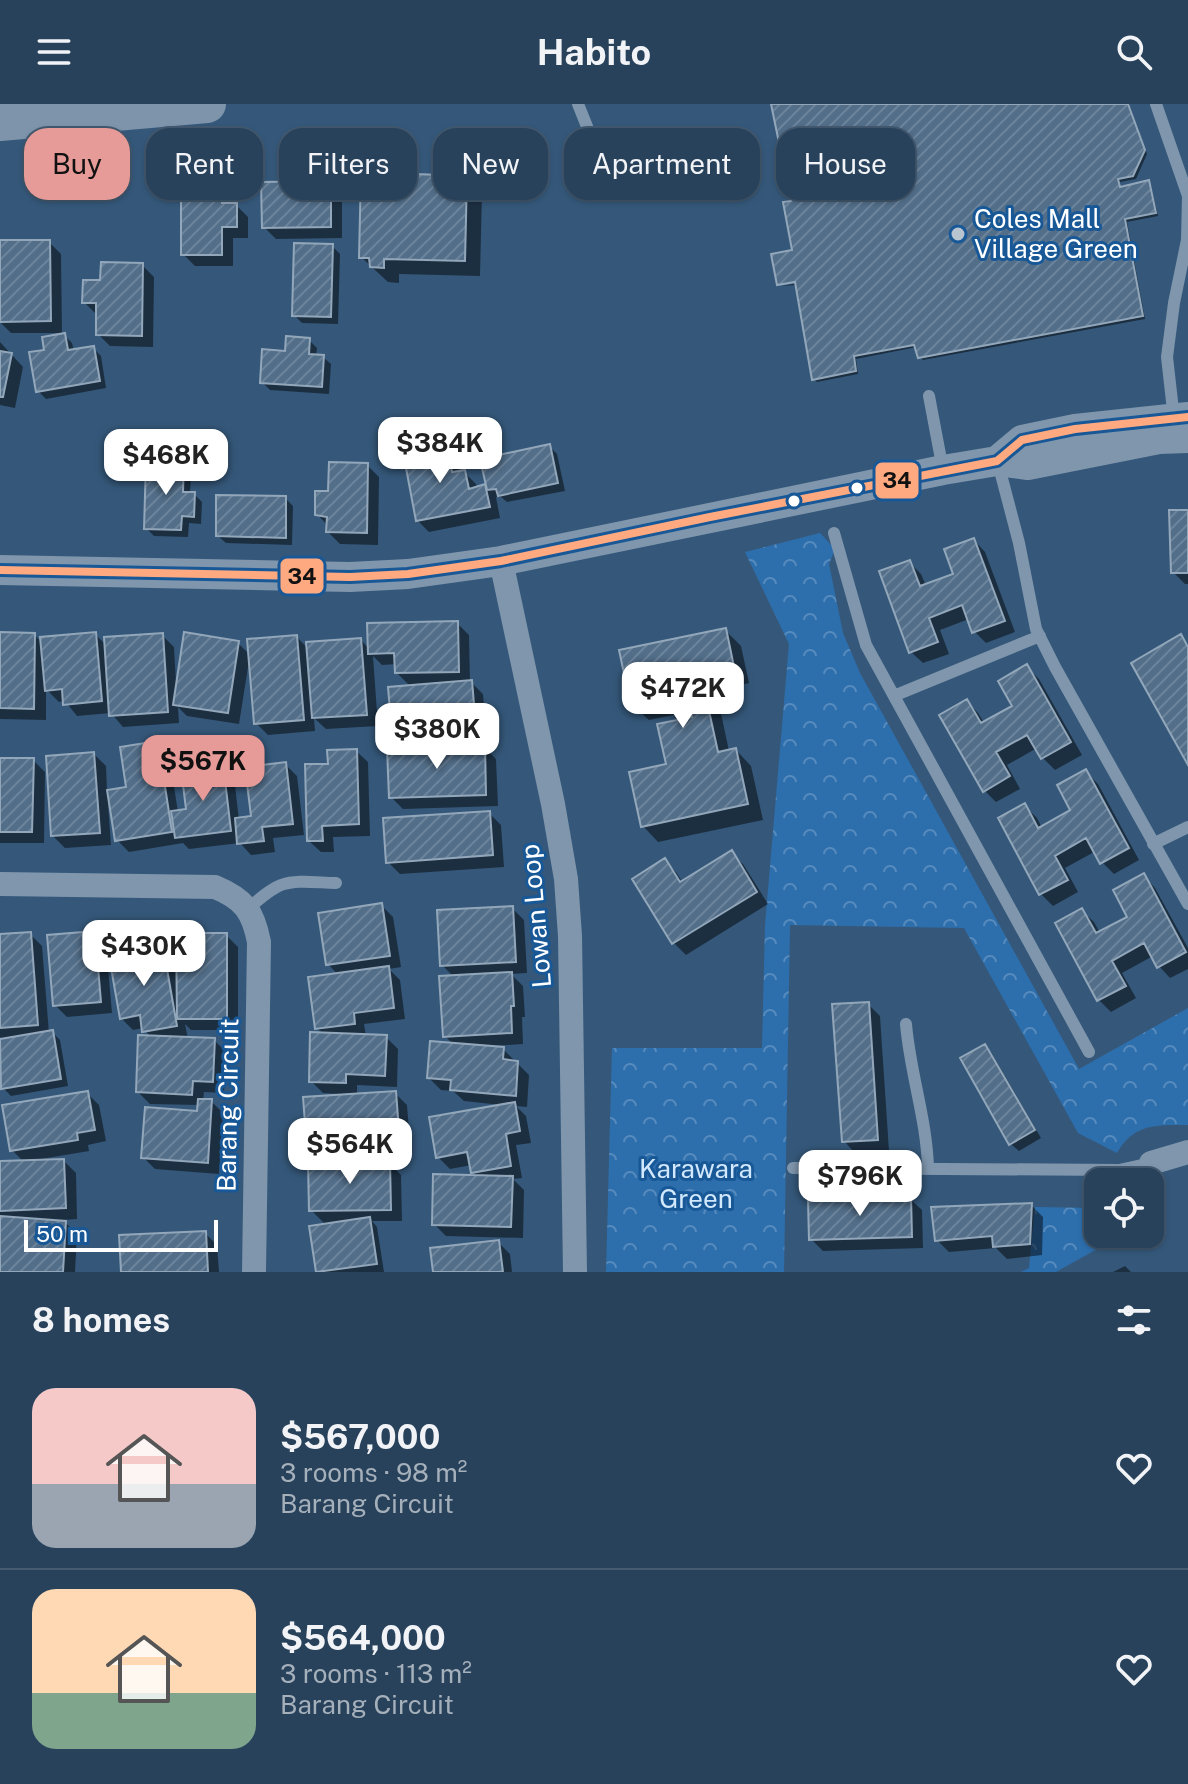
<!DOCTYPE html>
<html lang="en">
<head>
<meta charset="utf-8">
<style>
	body { margin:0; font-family:"Public Sans",sans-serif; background:#304962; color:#f1f3f6; height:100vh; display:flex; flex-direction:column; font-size:30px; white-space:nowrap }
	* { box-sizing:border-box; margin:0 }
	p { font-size:26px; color:#a5b0bb }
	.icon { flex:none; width:44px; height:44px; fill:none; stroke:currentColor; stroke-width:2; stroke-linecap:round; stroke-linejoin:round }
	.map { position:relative; height:1168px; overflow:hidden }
	.sheet { display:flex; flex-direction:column; background:#28425c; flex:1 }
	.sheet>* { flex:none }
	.top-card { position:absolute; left:24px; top:24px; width:1140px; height:72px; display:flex; gap:16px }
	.fabs { position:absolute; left:1084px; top:1064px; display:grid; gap:16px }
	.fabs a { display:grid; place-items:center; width:80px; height:80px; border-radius:16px; background:#28425c; box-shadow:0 2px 6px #0004,0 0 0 2px #445b72; font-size:40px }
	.scale { position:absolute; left:24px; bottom:20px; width:194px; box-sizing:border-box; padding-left:8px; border:4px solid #fff; border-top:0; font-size:22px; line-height:28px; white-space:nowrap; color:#fff; -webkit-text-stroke:6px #185897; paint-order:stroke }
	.price { position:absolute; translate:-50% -68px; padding:0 18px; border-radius:16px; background:#fff; color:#222; font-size:26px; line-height:52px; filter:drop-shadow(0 2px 4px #0008) }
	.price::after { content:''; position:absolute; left:50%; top:48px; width:24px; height:18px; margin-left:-12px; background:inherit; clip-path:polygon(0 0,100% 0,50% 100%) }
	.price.on { background:#e69b98; color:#111 }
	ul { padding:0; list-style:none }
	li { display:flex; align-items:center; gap:24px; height:200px; padding:0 32px }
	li+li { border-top:2px solid #445b72 }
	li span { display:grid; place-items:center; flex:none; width:224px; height:160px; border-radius:24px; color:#555 }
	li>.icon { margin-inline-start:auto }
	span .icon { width:96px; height:96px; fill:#fffc; stroke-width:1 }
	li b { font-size:34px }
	h2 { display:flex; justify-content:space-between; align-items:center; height:96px; padding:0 32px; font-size:34px }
	.chip { padding:0 28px; border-radius:24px; background:#28425c; box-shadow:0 2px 6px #0004,0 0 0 2px #445b72; font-size:28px; line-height:72px }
	.chip.on { background:#e69b98; color:#111 }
	header { display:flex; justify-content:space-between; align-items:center; height:104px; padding:0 32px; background:#28425c; font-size:36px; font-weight:700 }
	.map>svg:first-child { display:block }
	.forest { fill:url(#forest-crowns) }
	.shadow { fill:#0007; fill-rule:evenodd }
	.building { fill:url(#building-hatch); stroke:#93a7ba; stroke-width:2 }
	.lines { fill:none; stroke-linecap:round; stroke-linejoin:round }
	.service { stroke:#7f96ad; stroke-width:12 }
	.minor { stroke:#7f96ad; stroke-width:24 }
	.tertiary { stroke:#7f96ad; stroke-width:30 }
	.primary { stroke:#7d94ab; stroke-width:38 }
	.bus-1-casing { stroke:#185897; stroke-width:14 }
	.bus-1 { stroke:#ffa980; stroke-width:8 }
	.poi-dot { fill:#b8c5d0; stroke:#185897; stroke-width:3 }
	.bus-dot { fill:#fff; stroke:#185897; stroke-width:3 }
	.labels { text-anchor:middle; stroke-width:6; stroke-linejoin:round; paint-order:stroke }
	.poi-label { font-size:26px; fill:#fff; stroke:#185897; text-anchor:start }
	.street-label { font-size:26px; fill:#fff; stroke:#185897 }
	.park-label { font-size:26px; fill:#d2e8fc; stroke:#185897 }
	.line-badge { stroke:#185897; stroke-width:3 }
	.pale-badge-label { font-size:22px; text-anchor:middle; font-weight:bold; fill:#111 }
</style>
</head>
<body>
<header><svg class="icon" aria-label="menu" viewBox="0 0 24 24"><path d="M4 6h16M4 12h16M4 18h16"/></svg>Habito<svg class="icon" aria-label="search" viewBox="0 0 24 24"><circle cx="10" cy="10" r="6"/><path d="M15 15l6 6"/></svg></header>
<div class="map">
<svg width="1188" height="1168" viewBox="0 0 1188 1168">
	<defs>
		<pattern id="forest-crowns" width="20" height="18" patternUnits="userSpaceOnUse" patternTransform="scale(2)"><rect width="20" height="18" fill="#2d6ead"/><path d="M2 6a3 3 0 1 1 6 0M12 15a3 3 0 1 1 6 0" fill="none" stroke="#578bbd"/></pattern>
		<pattern id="building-hatch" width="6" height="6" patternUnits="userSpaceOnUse" patternTransform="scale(2)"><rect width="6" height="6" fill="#526e89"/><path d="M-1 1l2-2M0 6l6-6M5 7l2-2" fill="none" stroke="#6c849b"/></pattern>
	</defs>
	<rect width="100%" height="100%" fill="#35587a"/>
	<path class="forest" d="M 820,429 L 835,445 L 829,460 L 843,529 L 860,569 L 1079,965 L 1188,904 L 1188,1021 C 1157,1021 1134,1019 1117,1049 L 1078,1029 L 964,824 L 790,821 L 784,1168 L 606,1168 L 612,944 L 762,944 L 765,821 L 789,540 L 745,448 Z
		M 1035,1103 L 1098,1104 L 1098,1130 L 1124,1130 L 1056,1168 L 1021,1168 L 1029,1164 Z"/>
	<path class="shadow" d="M 773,0 L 1129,0 L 1147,50 L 1136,75 L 1120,78 L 1121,85 L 1148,79 L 1151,82 L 1158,112 L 1127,118 L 1145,215 L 923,256 L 920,253 L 917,243 L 856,255 L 858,270 L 817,278 L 814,275 L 797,181 L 781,182 L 805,178 L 794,148 L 793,99 Z
		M 466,74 L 482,89 L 480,172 L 399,170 L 399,179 L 388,178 L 361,153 Z
		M 330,79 L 342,91 L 342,134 L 276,135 L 264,123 Z
		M 221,83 L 233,95 L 233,101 L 236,101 L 248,113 L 248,134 L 233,134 L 233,162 L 195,162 L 183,150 Z
		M 49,138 L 61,150 L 62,229 L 11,229 L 0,218 L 0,143 Z
		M 332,142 L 340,150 L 338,220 L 302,219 L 294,211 Z
		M 142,161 L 154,173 L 153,243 L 110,242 L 98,230 L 96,210 L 84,198 L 102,178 Z
		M 64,231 L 72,239 L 74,247 L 93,244 L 101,252 L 106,284 L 46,295 L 38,287 L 46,247 Z
		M 309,236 L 317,244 L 316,252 L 323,253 L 331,260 L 329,290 L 270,286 L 262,278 L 287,249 Z
		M 0,238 L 23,263 L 15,304 L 0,301 Z
		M 445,342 L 457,354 L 460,369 L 464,368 L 476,380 L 477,384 L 485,382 L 489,387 L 482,356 L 549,342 L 557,350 L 565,387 L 507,398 L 501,393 L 496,393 L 500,414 L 429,428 L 417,416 Z
		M 183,361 L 191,369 L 190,390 L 194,390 L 202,398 L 201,420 L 189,419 L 188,433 L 154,432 L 146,424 Z
		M 367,361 L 379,373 L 378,441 L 340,440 L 328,428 L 328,422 L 317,410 L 330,389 Z
		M 285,394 L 293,402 L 292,441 L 226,439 L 218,432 Z
		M 1188,408 L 1188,480 L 1185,480 L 1173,468 Z
		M 974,436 L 985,448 L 1015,528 L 986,539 L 974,527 L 969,515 L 940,526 L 949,550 L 923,559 L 911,548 L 909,458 L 921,470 L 926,482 L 956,471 Z
		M 457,519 L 469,531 L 470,577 L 483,590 L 487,637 L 436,641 L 436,644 L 484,643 L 496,655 L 498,702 L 403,705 L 391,693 L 408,645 L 394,631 L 411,583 L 397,569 L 397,560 L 382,561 L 373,552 L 378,622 L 326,625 L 314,614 L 315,627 L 268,631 L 256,619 L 249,557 L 239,620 L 187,612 L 178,603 L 179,619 L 123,623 L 111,609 L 77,612 L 65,597 L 59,598 L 46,585 L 46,616 L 0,615 L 0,530 L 34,531 L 43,539 L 95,530 L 106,541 L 162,531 L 174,543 L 176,579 L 178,579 L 238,539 L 250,551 L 297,533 L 309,546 L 361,536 L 370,546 Z
		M 725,526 L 741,542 L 749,579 L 716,586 L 729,647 L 736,646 L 751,662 L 763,716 L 658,738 L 643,722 L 668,661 L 695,614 L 693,607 L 649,616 L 633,601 ZM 697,585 L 697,589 L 642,601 L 642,597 Z
		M 1027,563 L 1039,575 L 1082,651 L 1055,666 L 1043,654 L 1037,644 L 1007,661 L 1020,685 L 996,698 L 984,686 L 967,597 L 978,609 L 985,620 L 1015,603 Z
		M 157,639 L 169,651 L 178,708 L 188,706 L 222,662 L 234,673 L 239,716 L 253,714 L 285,660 L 297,672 L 304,731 L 273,734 L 275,748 L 251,751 L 240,739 L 189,745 L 183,739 L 129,748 L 117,736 L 111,699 L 108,700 L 111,741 L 65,744 L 53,732 L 94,650 L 106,662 L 107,688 L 129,684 Z
		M 356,647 L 368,658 L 370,732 L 333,733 L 334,748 L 321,748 L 309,737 L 330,662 Z
		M 0,656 L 33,656 L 45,668 L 44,739 L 0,739 Z
		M 1086,668 L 1098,680 L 1139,756 L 1114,770 L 1102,758 L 1096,747 L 1065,764 L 1078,788 L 1053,802 L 1041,790 L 1000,715 L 1025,702 L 1037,714 L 1042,724 L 1073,707 Z
		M 489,709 L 501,721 L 504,763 L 400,770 L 388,758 Z
		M 731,749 L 743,760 L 768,800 L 686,851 L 674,839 L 634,775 L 665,757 L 676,768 L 683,779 Z
		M 1144,772 L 1155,784 L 1188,844 L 1188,865 L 1170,874 L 1159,862 L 1153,852 L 1122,869 L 1136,894 L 1111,908 L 1099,896 L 1082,807 L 1094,818 L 1100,829 L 1129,813 Z
		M 381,801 L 393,813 L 401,863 L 389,865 L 400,876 L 405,915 L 364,920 L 366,932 L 386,933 L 398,945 L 397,983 L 357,981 L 357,991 L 395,989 L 407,1001 L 411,1051 L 344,1056 L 344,1059 L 389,1059 L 401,1071 L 402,1117 L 372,1117 L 377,1123 L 384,1168 L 318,1168 L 311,1124 L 326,1121 L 311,1106 L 324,1060 L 309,1046 L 339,993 L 339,990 L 323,989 L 311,977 L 323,930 L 317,924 L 338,871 L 328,860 Z
		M 512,804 L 524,816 L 527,869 L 511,870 L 523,882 L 525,913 L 522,913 L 523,940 L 493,942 L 493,944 L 503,945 L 529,971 L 527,1003 L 516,1002 L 526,1012 L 531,1039 L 516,1041 L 522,1074 L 513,1075 L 524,1086 L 523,1134 L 446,1132 L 434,1120 L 478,1073 L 473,1068 L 472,1061 L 450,1065 L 438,1053 L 501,1001 L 464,997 L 453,987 L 441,986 L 429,974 L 454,941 L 445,932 L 454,873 L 442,861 Z
		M 94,829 L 106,841 L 112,909 L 67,913 L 55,901 Z
		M 30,830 L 42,842 L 49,929 L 52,928 L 60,936 L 68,982 L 11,992 L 3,984 L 0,968 L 0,937 L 4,936 L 0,933 L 0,832 Z
		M 226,831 L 238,843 L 238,926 L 191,926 L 185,920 L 188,935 L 214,936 L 226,948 L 224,989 L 204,988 L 203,997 L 211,997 L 223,1009 L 219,1070 L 155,1065 L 143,1053 L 198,1009 L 199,1001 L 150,1000 L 138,988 L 151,934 L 144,924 L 133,926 L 121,914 L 162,844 L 174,856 L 176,867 L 178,867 Z
		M 868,900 L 880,912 L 889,1047 L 855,1049 L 844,1037 Z
		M 985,942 L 992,950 L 1041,1034 L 1019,1047 L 1011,1040 Z
		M 87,989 L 99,1001 L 106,1037 L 88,1041 L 89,1047 L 41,1055 L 42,1058 L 64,1057 L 76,1069 L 77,1115 L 63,1116 L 77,1130 L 75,1168 L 0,1168 L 0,1114 L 4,1115 L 0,1111 L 0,1059 L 24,1058 L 12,1046 Z
		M 910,1095 L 922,1106 L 923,1144 L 823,1147 L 811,1135 Z
		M 1031,1101 L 1043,1113 L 1042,1151 L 1007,1155 L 996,1144 L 949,1148 L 937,1136 Z
		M 205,1129 L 217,1141 L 219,1168 L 123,1168 Z
		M 498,1138 L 510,1150 L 512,1168 L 435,1168 Z
		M 1125,1162 L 1131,1168 L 1113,1168 Z"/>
	<path class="building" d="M 771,0 L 1128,0 L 1145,46 L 1133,72 L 1118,75 L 1120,83 L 1149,76 L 1156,109 L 1125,115 L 1143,212 L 918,254 L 914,241 L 854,252 L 856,267 L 812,276 L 795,178 L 777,181 L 771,150 L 792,146 L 783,98 L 791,97 Z
		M 361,68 L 467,72 L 465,157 L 384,155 L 384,164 L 370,163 L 369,154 L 359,154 Z
		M 331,77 L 331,123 L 262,124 L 261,78 Z
		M 181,81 L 222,81 L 222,99 L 237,99 L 237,123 L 222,123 L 222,151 L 181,151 Z
		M 0,136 L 50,136 L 51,217 L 0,218 Z
		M 294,139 L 333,140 L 331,213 L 292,212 Z
		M 101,158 L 143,159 L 142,232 L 96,231 L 96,199 L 82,199 L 83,176 L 100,176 Z
		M 65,229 L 68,246 L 94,242 L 100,277 L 36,288 L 29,248 L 44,246 L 42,233 Z
		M 286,232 L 310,234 L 309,250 L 324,251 L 322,283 L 260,279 L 262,245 L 285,247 Z
		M 0,247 L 12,249 L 3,293 L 0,293 Z
		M 446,340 L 452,368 L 465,366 L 469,385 L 485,380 L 490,403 L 416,417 L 403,348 Z
		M 550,340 L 558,379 L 498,392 L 496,385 L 487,386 L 480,355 Z
		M 146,358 L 184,359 L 183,388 L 195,388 L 194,413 L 182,412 L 181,426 L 144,425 Z
		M 329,358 L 368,359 L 367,429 L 326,428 L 327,413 L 315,411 L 315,387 L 328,387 Z
		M 216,391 L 286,392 L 286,434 L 216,432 Z
		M 1169,406 L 1188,406 L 1188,469 L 1171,469 Z
		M 974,434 L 1005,517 L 972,529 L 962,501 L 929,514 L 938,538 L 909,549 L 879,467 L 910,456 L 920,482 L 953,470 L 944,445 Z
		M 458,517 L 459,568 L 395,569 L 394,549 L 368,550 L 367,519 Z
		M 726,524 L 734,563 L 701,570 L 718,648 L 736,644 L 748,700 L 641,723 L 629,668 L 666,660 L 657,620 L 692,613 L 687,589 L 631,602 L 619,546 Z
		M 0,528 L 35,529 L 34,605 L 0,604 Z
		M 96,528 L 102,597 L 63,601 L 62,585 L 45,587 L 40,533 Z
		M 184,528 L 239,537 L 228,609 L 173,601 Z
		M 163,529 L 168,608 L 109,612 L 104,533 Z
		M 1181,530 L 1188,543 L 1188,661 L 1131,559 Z
		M 297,531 L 304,616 L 254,620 L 247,535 Z
		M 361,534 L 367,611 L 312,614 L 306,538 Z
		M 1027,560 L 1071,638 L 1041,655 L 1027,631 L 996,648 L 1010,672 L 983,688 L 939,611 L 967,595 L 981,619 L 1012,602 L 998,577 Z
		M 472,576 L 476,625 L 392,632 L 388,583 Z
		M 158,637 L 172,728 L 115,737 L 107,686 L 126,683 L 120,643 Z
		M 485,641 L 486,691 L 389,694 L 387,644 Z
		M 357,645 L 359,720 L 322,722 L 323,737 L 307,737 L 305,660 L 328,660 L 327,646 Z
		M 94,648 L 100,729 L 51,732 L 46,652 Z
		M 0,654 L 34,654 L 32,728 L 0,728 Z
		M 286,658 L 293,720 L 262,723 L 264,737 L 237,740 L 235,714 L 251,712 L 245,663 Z
		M 223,659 L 231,727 L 175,734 L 171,707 L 186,705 L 181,665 Z
		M 1086,665 L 1129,744 L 1100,760 L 1086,734 L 1055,752 L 1068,776 L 1039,791 L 998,714 L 1025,699 L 1038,724 L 1070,706 L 1057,681 Z
		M 490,707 L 493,751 L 386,759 L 383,714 Z
		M 732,746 L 757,788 L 672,840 L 632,775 L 665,754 L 680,778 Z
		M 1144,769 L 1186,848 L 1157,864 L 1144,839 L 1112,857 L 1126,882 L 1097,897 L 1055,819 L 1082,804 L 1096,829 L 1127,813 L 1113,786 Z
		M 382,799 L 390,852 L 326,861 L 318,809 Z
		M 513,802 L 516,858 L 440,862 L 437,806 Z
		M 95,827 L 101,898 L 53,902 L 47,831 Z
		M 31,828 L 38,921 L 0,924 L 0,830 Z
		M 176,829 L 227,829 L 227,915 L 177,915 Z
		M 163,842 L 177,922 L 142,928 L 140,911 L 120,915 L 109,852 Z
		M 389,862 L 394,904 L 354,909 L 355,920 L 315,925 L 308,873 Z
		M 512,868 L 514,902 L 511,902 L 512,929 L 443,933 L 439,872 Z
		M 869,898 L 878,1036 L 842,1038 L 832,900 Z
		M 53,926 L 61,975 L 1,985 L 0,935 Z
		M 310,928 L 387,931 L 385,972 L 346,970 L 346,979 L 309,978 Z
		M 138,931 L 215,934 L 213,978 L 193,977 L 192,991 L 136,988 Z
		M 430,937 L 504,943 L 503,955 L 518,957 L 516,992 L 450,986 L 451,976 L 427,974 Z
		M 985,940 L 1035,1026 L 1009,1041 L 960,954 Z
		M 88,987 L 95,1026 L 77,1029 L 78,1036 L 10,1047 L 2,1001 Z
		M 396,987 L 400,1040 L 307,1046 L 303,993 Z
		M 198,995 L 212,995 L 208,1059 L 141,1054 L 145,1003 L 197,1007 Z
		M 515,998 L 520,1027 L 506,1030 L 511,1062 L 471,1069 L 467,1048 L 436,1054 L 429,1013 Z
		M 64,1055 L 66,1104 L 0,1107 L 0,1057 Z
		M 390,1057 L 391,1106 L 309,1107 L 308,1058 Z
		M 433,1070 L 513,1072 L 511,1123 L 432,1121 Z
		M 911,1092 L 912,1133 L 809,1136 L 808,1096 Z
		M 1032,1099 L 1030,1140 L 993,1143 L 992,1132 L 935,1137 L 931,1103 Z
		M 0,1112 L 66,1117 L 63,1168 L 0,1168 Z
		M 370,1113 L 377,1160 L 316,1168 L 309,1122 Z
		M 206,1127 L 208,1168 L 121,1168 L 119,1131 Z
		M 499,1136 L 503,1168 L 433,1168 L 430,1144 Z"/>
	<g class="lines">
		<path class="service" d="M 578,0 L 590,30
			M 1156,0 L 1188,92 L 1187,136 L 1174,199 L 1167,253 L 1174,315
			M 929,292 L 943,366
			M 998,359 L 1019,439 L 1036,525 L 1055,563 L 1188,800
			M 834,429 L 866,541 L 1089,948
			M 896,591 L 1040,532
			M 1153,740 L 1188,723
			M 248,805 C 258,796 269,786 281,781 C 297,775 319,779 336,779
			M 906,920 C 910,969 927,1016 928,1065
			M 793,1064 L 1119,1066 L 1151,1059"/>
		<path class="minor" d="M 501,457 L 553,700 L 566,775 L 570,832 L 575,1168
			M 0,780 L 215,783 C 244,795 253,807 259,838 L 254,1168
			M 1151,1059 L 1188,1048"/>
		<path class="tertiary" d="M 997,357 L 1022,336 L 1075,325 L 1188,313
			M 0,466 L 350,473 L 408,470 L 501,457 L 943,366 L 997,357 L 1028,361 L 1159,335 L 1188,334"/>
		<path class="primary" d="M 0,18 L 207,0"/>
		<g class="bus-1-casing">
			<path id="bus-1" d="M 0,466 L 350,473 L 408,470 L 501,457 L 710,413 L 997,357 L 1022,336 L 1075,325 L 1188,313"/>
		</g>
		<use href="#bus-1" class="bus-1"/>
	</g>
	<circle class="poi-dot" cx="958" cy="130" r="8"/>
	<g class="bus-dot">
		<circle cx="857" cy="384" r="7"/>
		<circle cx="794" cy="397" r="7"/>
	</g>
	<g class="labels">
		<g class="poi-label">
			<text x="974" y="124">Coles Mall<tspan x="974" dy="30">Village Green</tspan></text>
		</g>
		<g class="street-label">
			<text transform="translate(536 812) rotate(-95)" y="9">Lowan Loop</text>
			<text transform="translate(228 1001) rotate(-89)" y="9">Barang Circuit</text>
		</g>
		<g class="park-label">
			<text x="696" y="1074">Karawara<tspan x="696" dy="30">Green</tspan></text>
		</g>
	</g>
	<g class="line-badge">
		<rect x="874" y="357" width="46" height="39" rx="8" fill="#ffa980"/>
		<rect x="279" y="453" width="46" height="38" rx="8" fill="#ffa980"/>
	</g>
	<g class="pale-badge-label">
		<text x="897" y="384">34</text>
		<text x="302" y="480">34</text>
	</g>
</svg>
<div class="fabs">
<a><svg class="icon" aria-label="locate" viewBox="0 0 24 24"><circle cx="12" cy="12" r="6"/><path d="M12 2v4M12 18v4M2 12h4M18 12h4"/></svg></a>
</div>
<div class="scale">50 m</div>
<b class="price" style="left:440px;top:381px">$384K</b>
<b class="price" style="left:166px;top:393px">$468K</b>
<b class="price" style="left:683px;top:626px">$472K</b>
<b class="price" style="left:437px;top:667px">$380K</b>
<b class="price on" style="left:203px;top:699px">$567K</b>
<b class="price" style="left:144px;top:884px">$430K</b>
<b class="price" style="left:350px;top:1082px">$564K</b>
<b class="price" style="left:860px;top:1114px">$796K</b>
<div class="top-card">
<a class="chip on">Buy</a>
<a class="chip">Rent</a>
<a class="chip">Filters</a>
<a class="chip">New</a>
<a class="chip">Apartment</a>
<a class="chip">House</a>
</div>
</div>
<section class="sheet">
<h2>8 homes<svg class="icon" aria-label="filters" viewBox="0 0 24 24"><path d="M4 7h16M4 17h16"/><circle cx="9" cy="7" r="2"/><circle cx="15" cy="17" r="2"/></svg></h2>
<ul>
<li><span style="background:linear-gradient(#f6c9c9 60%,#9aa5b1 0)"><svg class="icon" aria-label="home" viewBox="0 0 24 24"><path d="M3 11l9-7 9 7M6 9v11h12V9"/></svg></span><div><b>$567,000</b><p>3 rooms · 98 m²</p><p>Barang Circuit</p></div><svg class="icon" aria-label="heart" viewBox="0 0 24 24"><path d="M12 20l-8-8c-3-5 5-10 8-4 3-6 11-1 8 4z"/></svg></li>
<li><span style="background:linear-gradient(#ffd9b3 65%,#7fa58c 0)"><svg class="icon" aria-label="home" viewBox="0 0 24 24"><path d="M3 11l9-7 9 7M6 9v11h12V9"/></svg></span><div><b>$564,000</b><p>3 rooms · 113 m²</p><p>Barang Circuit</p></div><svg class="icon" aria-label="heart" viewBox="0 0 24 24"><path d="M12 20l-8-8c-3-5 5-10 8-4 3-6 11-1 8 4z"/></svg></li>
</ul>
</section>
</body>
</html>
